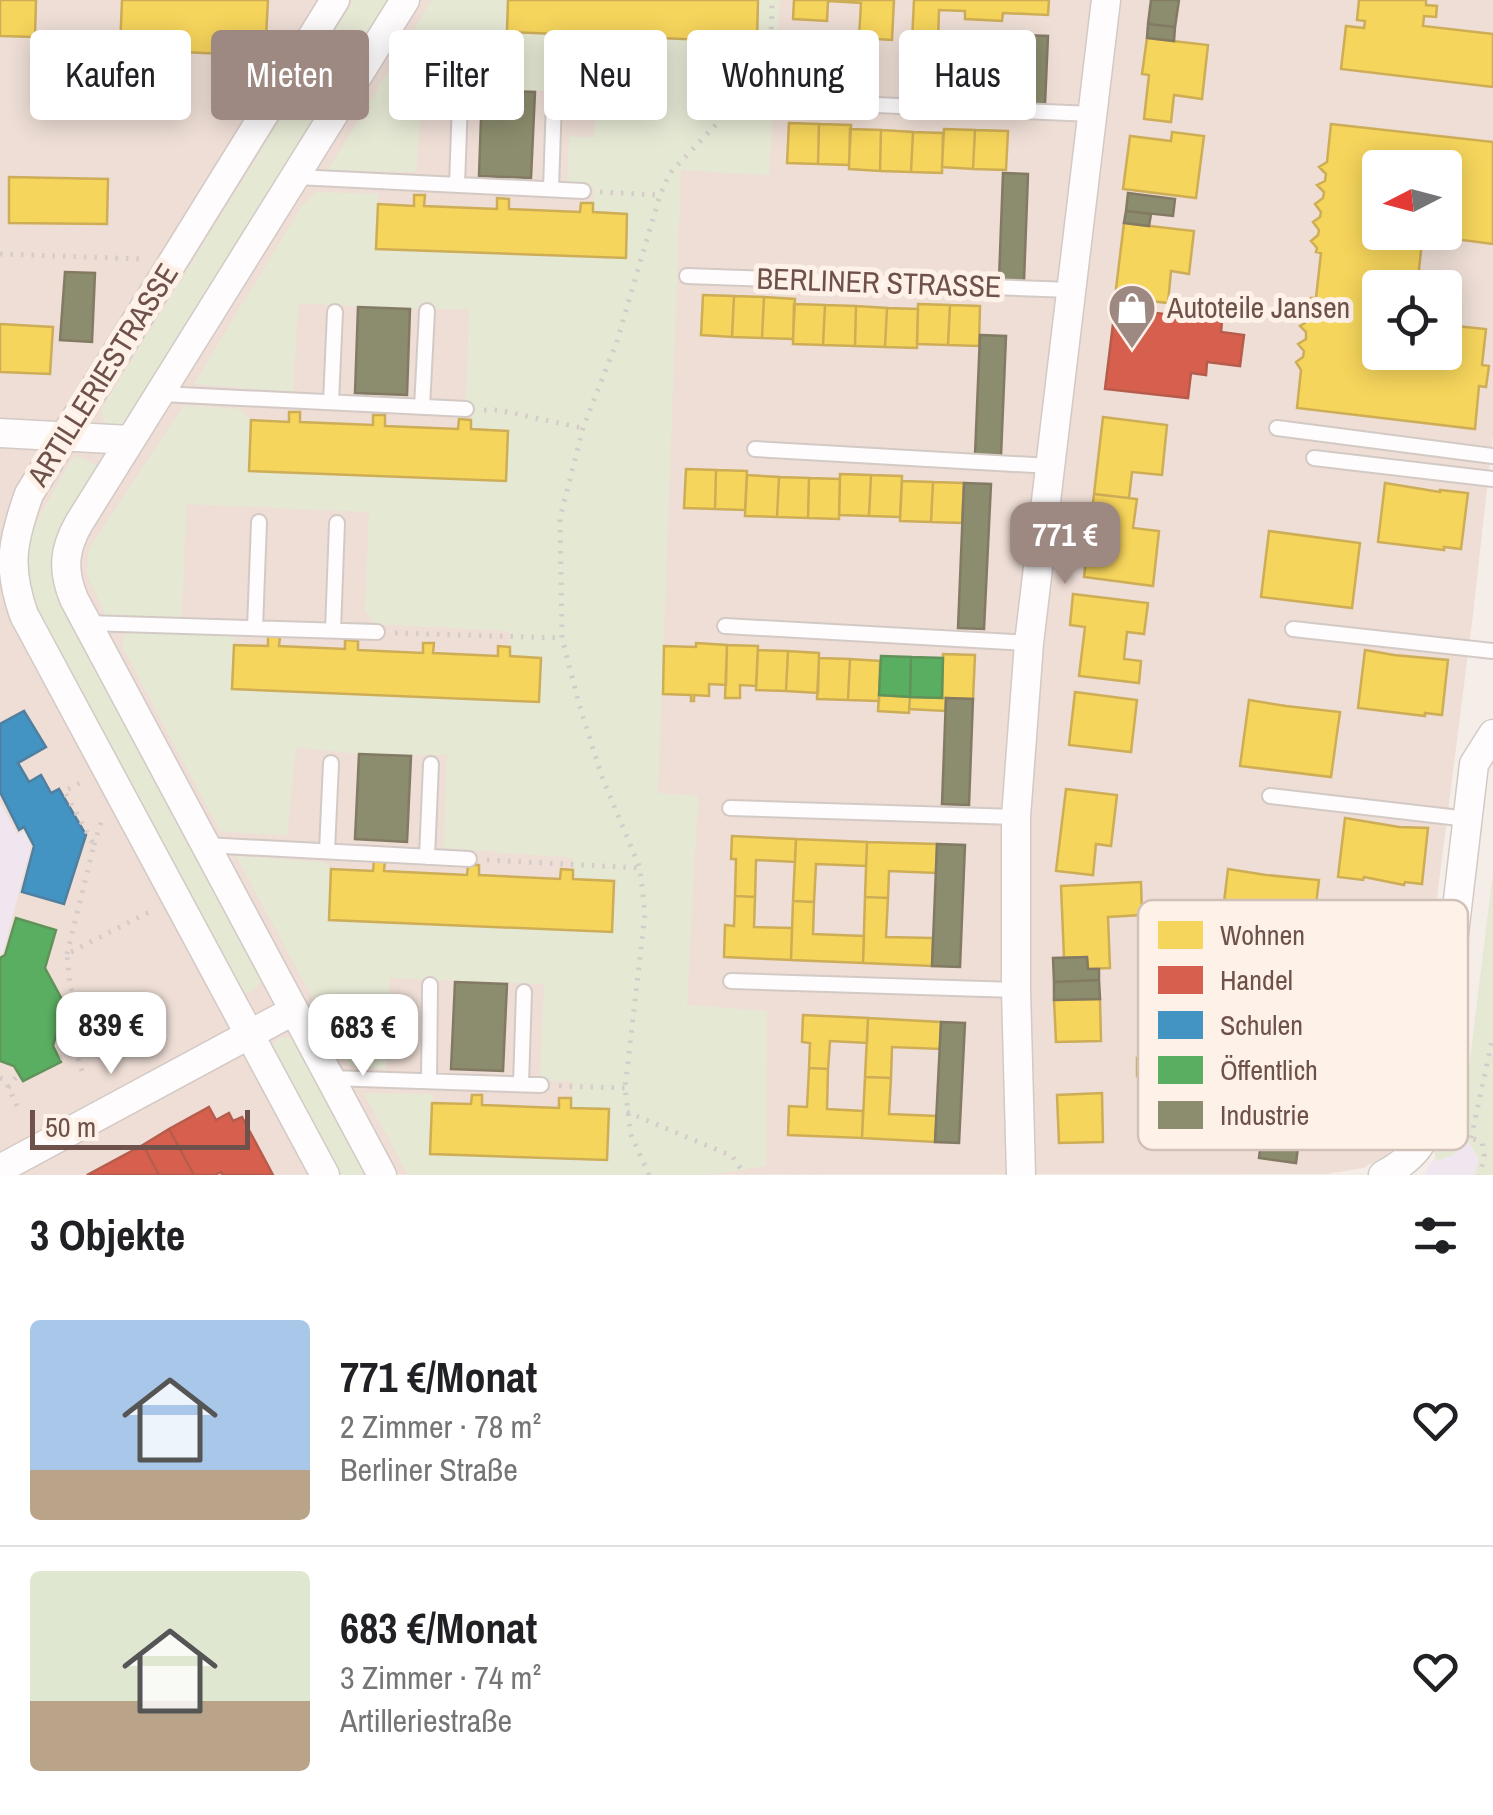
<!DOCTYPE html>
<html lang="de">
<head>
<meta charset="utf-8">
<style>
	body { margin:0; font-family:"Archivo Narrow",sans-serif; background:#f2f2f2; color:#202124; height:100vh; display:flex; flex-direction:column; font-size:38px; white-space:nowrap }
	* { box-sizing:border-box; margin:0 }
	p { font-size:32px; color:#757577 }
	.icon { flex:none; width:55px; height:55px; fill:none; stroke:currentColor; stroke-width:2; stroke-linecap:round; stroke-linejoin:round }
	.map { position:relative; height:1175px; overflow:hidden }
	.panel { display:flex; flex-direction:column; background:#fff; flex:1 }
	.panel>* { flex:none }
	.hud { position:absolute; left:30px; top:30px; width:1435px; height:90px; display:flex; gap:20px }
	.needle { width:65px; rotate:264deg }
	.fabs { position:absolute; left:1362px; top:150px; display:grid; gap:20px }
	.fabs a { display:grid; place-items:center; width:100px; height:100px; border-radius:10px; background:#fff; box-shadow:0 5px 25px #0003; font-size:50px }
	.scale { position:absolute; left:30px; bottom:25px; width:220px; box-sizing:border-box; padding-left:10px; border:5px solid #6f514b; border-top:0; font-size:28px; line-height:35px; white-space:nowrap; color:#6f514b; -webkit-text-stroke:8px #fdf1e8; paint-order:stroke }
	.price { position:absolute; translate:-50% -85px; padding:0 22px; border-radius:20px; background:#fff; color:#222; font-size:32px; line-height:65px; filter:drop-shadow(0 2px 5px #0008) }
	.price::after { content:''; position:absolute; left:50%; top:60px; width:30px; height:22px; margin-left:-15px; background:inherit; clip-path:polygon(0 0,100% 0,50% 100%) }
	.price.on { background:#9e8882; color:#fff }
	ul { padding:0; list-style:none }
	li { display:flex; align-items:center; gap:30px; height:250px; padding:0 30px }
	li+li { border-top:2px solid #e0e0e0 }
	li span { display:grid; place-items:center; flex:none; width:280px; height:200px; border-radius:10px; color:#555 }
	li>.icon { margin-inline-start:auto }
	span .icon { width:120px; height:120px; fill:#fffc; stroke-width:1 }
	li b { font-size:42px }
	h2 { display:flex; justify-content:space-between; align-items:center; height:120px; padding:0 30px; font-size:42px }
	.tag { padding:0 35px; border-radius:10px; background:#fff; box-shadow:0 5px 25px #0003; font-size:35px; line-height:90px }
	.tag.on { background:#9e8882; color:#fff }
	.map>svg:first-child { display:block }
	.residential { fill:#eeded6; fill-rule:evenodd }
	.education { fill:#efe6f0 }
	.green { fill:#e5e9d4 }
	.homes { fill:#f6d55c; stroke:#cead57; stroke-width:2.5 }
	.shops { fill:#d6604d; stroke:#b75c4c; stroke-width:2.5 }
	.schools { fill:#4393c3; stroke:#507f9f; stroke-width:2.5 }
	.public { fill:#5aae61; stroke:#60925a; stroke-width:2.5 }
	.industry { fill:#8c8c6e; stroke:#837a64; stroke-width:2.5 }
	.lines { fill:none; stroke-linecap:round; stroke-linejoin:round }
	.lane-casing { stroke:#d3c9c5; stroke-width:18 }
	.street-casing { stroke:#d3c9c5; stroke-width:31 }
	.path { stroke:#d5ccca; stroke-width:5; stroke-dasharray:2.5 8; stroke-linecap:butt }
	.lane { stroke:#fefcfc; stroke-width:14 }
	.street { stroke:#fefcfc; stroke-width:28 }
	.labels { text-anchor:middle; stroke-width:10; stroke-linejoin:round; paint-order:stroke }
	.street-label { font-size:30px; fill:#6f514b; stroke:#fdf1e8 }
	.poi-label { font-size:30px; fill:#6f514b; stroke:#fdf1e8; text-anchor:start }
	.key { fill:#fdf1e8; stroke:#d2c1b9; stroke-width:2.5 }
	.key-label { font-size:28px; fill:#6f514b }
</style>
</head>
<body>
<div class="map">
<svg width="1493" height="1175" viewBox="0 0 1493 1175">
	<rect width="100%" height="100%" fill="#f5ede8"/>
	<path class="residential" d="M 0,0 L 1493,0 L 1493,434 L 1473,614 L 1407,1133 L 1386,1155 L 1363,1168 L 1327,1174 L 0,1175 ZM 1380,168 L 1445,168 L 1445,232 L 1380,232 ZM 1380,288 L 1445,288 L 1445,352 L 1380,352 Z"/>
	<path class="education" d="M 0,802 L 17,834 L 24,831 L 31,846 L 3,953 L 0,954 Z
		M 1469,1143 L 1479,1159 L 1474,1175 L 1424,1175 L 1434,1158 L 1436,1161 L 1451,1156 Z"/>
	<path class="green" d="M 354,0 L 391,0 L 127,425 L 116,428 L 105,423 L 101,410 Z
		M 432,0 L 508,0 L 508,32 L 756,42 L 758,0 L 780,0 L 769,175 L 681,170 L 658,793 L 698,796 L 687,1005 L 767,1011 L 766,1166 L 708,1175 L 408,1175 L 364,1093 L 433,1094 L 431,1154 L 607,1160 L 609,1110 L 571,1108 L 573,1082 L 540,1080 L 544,984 L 390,978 L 386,1069 L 349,1065 L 236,856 L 323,862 L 331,869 L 612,932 L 617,880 L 573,879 L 573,858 L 444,848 L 447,755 L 359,754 L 296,747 L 287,836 L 220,831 L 123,648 C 122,639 124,634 132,630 L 235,636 L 233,689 L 539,702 L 541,658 L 510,656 L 509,631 L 374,624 L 365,611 L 369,512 L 186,504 L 182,618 L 106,617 L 87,574 L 89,549 L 184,405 L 239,409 L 251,420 L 250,471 L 506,481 L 508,431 L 471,429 L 471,419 L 466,399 L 469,309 L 410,309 L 298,303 L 293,392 L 194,384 L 302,206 L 316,192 L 378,194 L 377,249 L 626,258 L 627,214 L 593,212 L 594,187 L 567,186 L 569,136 L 594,138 L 596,93 L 423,87 L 416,172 L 328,170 Z
		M 78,456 L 98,466 L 96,476 L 54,560 L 54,580 L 58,596 L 183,836 L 261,979 C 257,990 250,993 239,994 L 62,660 L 36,603 L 26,572 L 29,544 L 34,527 L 71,460 Z
		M 1493,872 L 1493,1175 L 1474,1175 L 1479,1159 L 1469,1143 L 1451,1156 L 1436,1161 L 1433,1142 L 1441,1124 L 1463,1115 Z
		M 284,1037 L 295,1039 L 366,1175 L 336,1175 L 271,1048 L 276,1040 Z"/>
	<path class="homes" d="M 0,0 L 36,0 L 35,37 L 0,36 Z
		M 122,0 L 268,0 L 265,56 L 120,49 Z
		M 508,0 L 758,0 L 757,42 L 507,32 Z
		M 794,0 L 894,0 L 892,40 L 859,38 L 861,3 L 828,1 L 827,21 L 793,19 Z
		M 914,0 L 1049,0 L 1048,15 L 1003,13 L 1002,21 L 965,19 L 965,11 L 939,10 L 938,43 L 912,42 Z
		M 1359,0 L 1426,0 L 1426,5 L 1437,6 L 1436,17 L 1424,16 L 1423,26 L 1493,34 L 1493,87 L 1341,69 L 1346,26 L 1364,28 L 1365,21 L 1357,20 Z
		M 1147,38 L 1208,45 L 1202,99 L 1174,95 L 1171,122 L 1144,119 L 1149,75 L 1142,74 Z
		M 789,123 L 819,124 L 818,164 L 787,163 Z
		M 819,124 L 851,125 L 849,165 L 818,164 Z
		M 1331,124 L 1493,142 L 1493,244 L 1439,237 L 1439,232 L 1445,232 L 1445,168 L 1380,168 L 1380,232 L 1423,232 L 1417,288 L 1380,288 L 1380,352 L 1413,352 L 1413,355 L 1425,356 L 1425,352 L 1445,352 L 1445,325 L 1486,329 L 1482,365 L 1489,366 L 1486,387 L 1479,386 L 1475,429 L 1297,408 L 1301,370 L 1296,362 L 1303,357 L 1304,351 L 1298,344 L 1306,339 L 1306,332 L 1300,326 L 1308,321 L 1308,314 L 1302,308 L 1311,302 L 1311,298 L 1316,298 L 1321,253 L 1316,252 L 1317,248 L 1311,241 L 1318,235 L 1319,230 L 1313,222 L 1320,217 L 1321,212 L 1315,204 L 1323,198 L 1324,192 L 1317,185 L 1325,181 L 1326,174 L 1319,167 L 1327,162 Z
		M 850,129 L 881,130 L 880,171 L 849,169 Z
		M 944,129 L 975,130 L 973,169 L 942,167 Z
		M 881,130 L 913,132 L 911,172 L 880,171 Z
		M 975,130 L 1008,131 L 1006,170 L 973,169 Z
		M 913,132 L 943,133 L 942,173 L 911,172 Z
		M 1172,132 L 1204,136 L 1196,198 L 1123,189 L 1130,136 L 1171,141 Z
		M 9,177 L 108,179 L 107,224 L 9,223 Z
		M 414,195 L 425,195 L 424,206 L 497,209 L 497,198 L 509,199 L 509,209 L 580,212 L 581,203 L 593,203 L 593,212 L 627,214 L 626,258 L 376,249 L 378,204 L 414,206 Z
		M 1124,223 L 1194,231 L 1189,274 L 1171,271 L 1168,303 L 1115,297 Z
		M 703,295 L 734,296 L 732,337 L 701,335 Z
		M 734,296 L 764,297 L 762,338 L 732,337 Z
		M 764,297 L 795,299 L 793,339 L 762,338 Z
		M 794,304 L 825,305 L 823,345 L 793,344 Z
		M 918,304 L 950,305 L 948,345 L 917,344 Z
		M 825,305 L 856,306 L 855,346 L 823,345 Z
		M 950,305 L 980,306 L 979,346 L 948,345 Z
		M 856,306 L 887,308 L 885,347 L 855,346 Z
		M 887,308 L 918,309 L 917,348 L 885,347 Z
		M 0,324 L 53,327 L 50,374 L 0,372 Z
		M 289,412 L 300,412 L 300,422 L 373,425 L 373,415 L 385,415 L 385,426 L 458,429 L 459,419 L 471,420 L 471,429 L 508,431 L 506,481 L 249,471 L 251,420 L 289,422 Z
		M 1103,417 L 1167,425 L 1162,475 L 1132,472 L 1129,498 L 1094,494 Z
		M 686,469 L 716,470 L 715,509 L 684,508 Z
		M 716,470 L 747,471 L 745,510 L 715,509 Z
		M 840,474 L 871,475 L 869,516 L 839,515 Z
		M 747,475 L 779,477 L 777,517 L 745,516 Z
		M 871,475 L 902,476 L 900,517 L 869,516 Z
		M 779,477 L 809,478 L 808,518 L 777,517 Z
		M 809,478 L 840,479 L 839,519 L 808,518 Z
		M 902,481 L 933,482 L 931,522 L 900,521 Z
		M 933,482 L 964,483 L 962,523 L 931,522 Z
		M 1385,483 L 1440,492 L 1440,490 L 1468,493 L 1461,549 L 1444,547 L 1444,550 L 1378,542 Z
		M 1094,494 L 1137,499 L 1133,528 L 1159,531 L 1153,586 L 1084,577 Z
		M 1269,531 L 1360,543 L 1352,608 L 1261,597 Z
		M 1073,594 L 1148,603 L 1144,634 L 1127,632 L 1124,659 L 1141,661 L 1139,683 L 1079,676 L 1085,627 L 1070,625 Z
		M 268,636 L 280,637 L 279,646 L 345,649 L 345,640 L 358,641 L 358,650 L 423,653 L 423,643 L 434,643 L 433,653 L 498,656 L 498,646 L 510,647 L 510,656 L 541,658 L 539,702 L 232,689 L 234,645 L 268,646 Z
		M 696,643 L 727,645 L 726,685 L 709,684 L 709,696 L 694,695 L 694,701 L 691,701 L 691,695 L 663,694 L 664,646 L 696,647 Z
		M 727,645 L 758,646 L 756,686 L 740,685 L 740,698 L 725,698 Z
		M 758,650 L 788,651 L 786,691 L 756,690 Z
		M 1365,650 L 1394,655 L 1448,660 L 1442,715 L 1425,713 L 1425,716 L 1358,708 Z
		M 788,651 L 819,653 L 818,693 L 786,691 Z
		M 943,654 L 975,655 L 973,699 L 942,698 Z
		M 819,658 L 850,659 L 848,700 L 817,699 Z
		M 850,659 L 880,661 L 879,701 L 848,700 Z
		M 1075,692 L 1137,700 L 1131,752 L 1069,745 Z
		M 879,695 L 910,697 L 909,713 L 878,711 Z
		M 910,697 L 946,698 L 945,711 L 909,709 Z
		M 1249,700 L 1286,706 L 1340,712 L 1331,777 L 1240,766 Z
		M 1066,789 L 1117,795 L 1111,846 L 1096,844 L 1093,875 L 1056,871 Z
		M 1345,818 L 1399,827 L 1428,828 L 1422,884 L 1405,882 L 1404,885 L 1364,877 L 1363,880 L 1338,877 Z
		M 732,836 L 796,839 L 795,862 L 756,860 L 755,897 L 735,896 L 736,859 L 731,859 Z
		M 796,839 L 867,842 L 866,866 L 816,864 L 814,902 L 793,901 Z
		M 867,842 L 937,844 L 936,873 L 889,871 L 888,898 L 865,897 Z
		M 374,860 L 385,861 L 384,871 L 467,875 L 468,865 L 479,865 L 479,875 L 560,879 L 561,869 L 573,870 L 573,879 L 614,881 L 612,932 L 329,920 L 331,869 L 373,871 Z
		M 1228,869 L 1266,875 L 1319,880 L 1311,946 L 1220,935 Z
		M 1141,882 L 1142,915 L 1108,917 L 1110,968 L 1088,969 L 1087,957 L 1064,958 L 1061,886 Z
		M 735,896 L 755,897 L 754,927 L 792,928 L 791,960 L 724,957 L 725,925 L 734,926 Z
		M 865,897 L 888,898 L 886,937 L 933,938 L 932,966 L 863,963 Z
		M 793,901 L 814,902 L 813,934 L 864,936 L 863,963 L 791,960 Z
		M 1100,999 L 1101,1041 L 1056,1042 L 1054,1000 Z
		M 803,1015 L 868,1018 L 867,1043 L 830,1041 L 828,1069 L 809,1068 L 810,1043 L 802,1042 Z
		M 868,1018 L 941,1022 L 940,1049 L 892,1047 L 891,1078 L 865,1077 Z
		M 1166,1056 L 1166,1075 L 1137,1076 L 1137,1058 Z
		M 809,1068 L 828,1069 L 827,1109 L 863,1111 L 862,1138 L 788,1135 L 789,1106 L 807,1107 Z
		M 865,1077 L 891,1078 L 889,1114 L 937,1116 L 935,1142 L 862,1138 Z
		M 1102,1093 L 1103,1142 L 1059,1143 L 1057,1095 Z
		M 472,1095 L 482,1095 L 482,1105 L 559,1108 L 559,1098 L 571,1098 L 571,1108 L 609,1109 L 607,1160 L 430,1154 L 432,1103 L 471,1104 Z"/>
	<path class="shops" d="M 1115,308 L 1222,321 L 1221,332 L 1244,335 L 1240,366 L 1207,362 L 1206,375 L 1191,373 L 1188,398 L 1105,389 Z
		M 209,1107 L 216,1120 L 229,1113 L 233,1121 L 242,1117 L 273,1175 L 222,1175 L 221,1172 L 215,1175 L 194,1175 L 169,1129 Z
		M 169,1129 L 194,1175 L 159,1175 L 143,1145 Z
		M 143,1145 L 159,1175 L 87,1175 Z"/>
	<path class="schools" d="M 24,711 L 46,747 L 18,763 L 29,782 L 41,775 L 51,793 L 59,789 L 86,835 L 64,904 L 22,892 L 34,846 L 24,827 L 19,830 L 0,792 L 0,724 Z"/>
	<path class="public" d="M 881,656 L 911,657 L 910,697 L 879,695 Z
		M 911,657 L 943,658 L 942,698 L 910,697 Z
		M 16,918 L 56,930 L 45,968 L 65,1005 L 53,1046 L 61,1062 L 23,1081 L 14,1066 L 0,1061 L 0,958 L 5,955 Z"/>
	<path class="industry" d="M 1151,0 L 1179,0 L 1175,27 L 1148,24 Z
		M 1148,24 L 1175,27 L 1174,41 L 1147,38 Z
		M 1021,35 L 1048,36 L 1045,104 L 1017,103 Z
		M 482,90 L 535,92 L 531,178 L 479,176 Z
		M 1003,173 L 1028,174 L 1024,281 L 999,280 Z
		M 1128,193 L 1175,199 L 1173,216 L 1126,211 Z
		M 1126,211 L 1151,214 L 1149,226 L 1124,223 Z
		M 65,272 L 95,273 L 92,342 L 60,340 Z
		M 358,307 L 410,309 L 407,395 L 355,393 Z
		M 980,335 L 1006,336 L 1001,456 L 975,455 Z
		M 964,483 L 991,484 L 984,629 L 958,628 Z
		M 946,698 L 973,699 L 969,805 L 942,804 Z
		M 359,754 L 411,756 L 407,842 L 355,839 Z
		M 937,844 L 965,845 L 960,967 L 932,966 Z
		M 1087,957 L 1088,969 L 1099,969 L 1099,980 L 1054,982 L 1053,958 Z
		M 1099,980 L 1100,999 L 1054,1000 L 1054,982 Z
		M 455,982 L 507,984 L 503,1071 L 451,1069 Z
		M 941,1022 L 965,1023 L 959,1143 L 935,1142 Z
		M 1265,1109 L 1291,1112 L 1288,1130 L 1300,1132 L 1296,1163 L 1259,1158 Z"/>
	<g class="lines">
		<g class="lane-casing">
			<path id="lane" d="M 781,101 L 1092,114
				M 296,177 L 583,191
				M 457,185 L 460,101
				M 551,189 L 554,100
				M 687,276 L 1071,290
				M 161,394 L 466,409
				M 331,402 L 335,312
				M 422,407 L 427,311
				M 1277,428 L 1493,456
				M 755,449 L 1050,466
				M 1314,458 L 1493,479
				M 87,623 L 377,632
				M 725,626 L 1029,643
				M 255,628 L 259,522
				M 1293,629 L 1493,651
				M 333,630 L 337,523
				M 1270,796 L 1468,819
				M 730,808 L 1016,817
				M 205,845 L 469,859
				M 327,851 L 331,763
				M 427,857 L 431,764
				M 731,981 L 1016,990
				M 330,1078 L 541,1085
				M 429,1081 L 430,985
				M 521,1084 L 524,992"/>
		</g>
		<g class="street-casing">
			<path id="street" d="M 0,433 L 130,440
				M 0,1169 L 293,1011
				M 325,1175 L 24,615 C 7,567 12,542 29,494 L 335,0
				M 382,1175 L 74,599 C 62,570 64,549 79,523 L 405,0
				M 1021,1175 L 1016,990 L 1016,817 L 1029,643 L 1106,0
				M 1383,1175 C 1419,1155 1425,1142 1434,1104 L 1474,764 L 1493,734"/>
		</g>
		<path class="path" d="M 600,192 L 659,195
			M 0,254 L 142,259
			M 484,410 L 498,410 L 583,428
			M 395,633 L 562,638
			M 94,845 L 102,819
			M 487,860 L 640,868
			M 67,954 L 94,845 L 64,791 L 84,781
			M 60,1058 L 76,1053 C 67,1035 70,1028 80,1010
			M 82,1071 L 76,1053 L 93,1042 L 70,986 L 67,954 L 151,911
			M 0,1078 L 5,1080 L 17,1106
			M 559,1086 L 625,1088
			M 8,1088 L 17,1076
			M 627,1112 L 732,1156 L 745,1175
			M 1471,1138 L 1493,1036
			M 1453,1141 L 1471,1138 L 1482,1142 L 1484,1156 L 1480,1175
			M 649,1175 L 631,1135 L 625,1088 L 645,914 L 640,868 L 602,777 L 579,704 L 562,638 L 560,518 L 583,428 L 617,341 L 660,195 L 670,173 L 727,113 L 771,44 L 772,0"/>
		<use href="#lane" class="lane"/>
		<use href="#street" class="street"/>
	</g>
	<defs>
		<g id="shop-pin" transform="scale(2.5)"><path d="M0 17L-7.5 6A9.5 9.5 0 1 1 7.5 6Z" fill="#9e8882" stroke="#fdf1e8"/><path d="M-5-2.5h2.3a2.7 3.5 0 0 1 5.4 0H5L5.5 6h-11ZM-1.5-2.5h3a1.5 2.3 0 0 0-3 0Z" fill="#fff"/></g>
	</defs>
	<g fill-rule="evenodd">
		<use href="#shop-pin" x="1132" y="308"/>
	</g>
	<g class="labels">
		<g class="street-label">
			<text transform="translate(879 283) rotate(2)" y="10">BERLINER STRASSE</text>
			<text transform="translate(103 375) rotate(-58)" y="10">ARTILLERIESTRASSE</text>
		</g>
		<g class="poi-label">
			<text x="1167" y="318">Autoteile Jansen</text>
		</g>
	</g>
	<rect x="1138" y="900" width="330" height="250" rx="15" class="key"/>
	<rect x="1158" y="921" width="45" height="28" fill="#f6d55c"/>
	<rect x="1158" y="966" width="45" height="28" fill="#d6604d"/>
	<rect x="1158" y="1011" width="45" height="28" fill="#4393c3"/>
	<rect x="1158" y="1056" width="45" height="28" fill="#5aae61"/>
	<rect x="1158" y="1101" width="45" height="28" fill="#8c8c6e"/>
	<g class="key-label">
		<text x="1220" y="945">Wohnen</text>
		<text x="1220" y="990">Handel</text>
		<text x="1220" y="1035">Schulen</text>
		<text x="1220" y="1080">Öffentlich</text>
		<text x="1220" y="1125">Industrie</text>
	</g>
</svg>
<div class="fabs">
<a><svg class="needle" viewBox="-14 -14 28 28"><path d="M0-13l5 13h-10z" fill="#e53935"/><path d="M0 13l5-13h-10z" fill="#757577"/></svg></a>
<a><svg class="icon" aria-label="locate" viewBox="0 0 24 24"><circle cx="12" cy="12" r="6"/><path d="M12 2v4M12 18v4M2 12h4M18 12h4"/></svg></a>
</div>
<div class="scale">50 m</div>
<b class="price on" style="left:1065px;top:587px">771 €</b>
<b class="price" style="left:111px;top:1077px">839 €</b>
<b class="price" style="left:363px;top:1079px">683 €</b>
<div class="hud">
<a class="tag">Kaufen</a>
<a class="tag on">Mieten</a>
<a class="tag">Filter</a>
<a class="tag">Neu</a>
<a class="tag">Wohnung</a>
<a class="tag">Haus</a>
</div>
</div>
<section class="panel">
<h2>3 Objekte<svg class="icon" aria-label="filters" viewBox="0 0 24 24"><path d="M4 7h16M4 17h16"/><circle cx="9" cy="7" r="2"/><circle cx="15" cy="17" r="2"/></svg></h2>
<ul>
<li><span style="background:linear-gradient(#a9c7e8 75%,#b9a48a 0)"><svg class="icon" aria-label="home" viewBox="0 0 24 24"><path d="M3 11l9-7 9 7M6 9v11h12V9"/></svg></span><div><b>771 €/Monat</b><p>2 Zimmer · 78 m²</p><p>Berliner Straße</p></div><svg class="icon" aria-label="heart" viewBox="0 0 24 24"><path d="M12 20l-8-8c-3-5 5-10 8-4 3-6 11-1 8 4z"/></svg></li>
<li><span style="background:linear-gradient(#dfe7d0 65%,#b9a48a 0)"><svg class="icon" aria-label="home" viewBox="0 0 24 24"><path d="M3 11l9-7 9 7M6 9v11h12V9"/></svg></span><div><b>683 €/Monat</b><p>3 Zimmer · 74 m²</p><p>Artilleriestraße</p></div><svg class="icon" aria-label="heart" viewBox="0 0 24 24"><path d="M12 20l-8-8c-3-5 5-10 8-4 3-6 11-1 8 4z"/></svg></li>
</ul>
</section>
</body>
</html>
